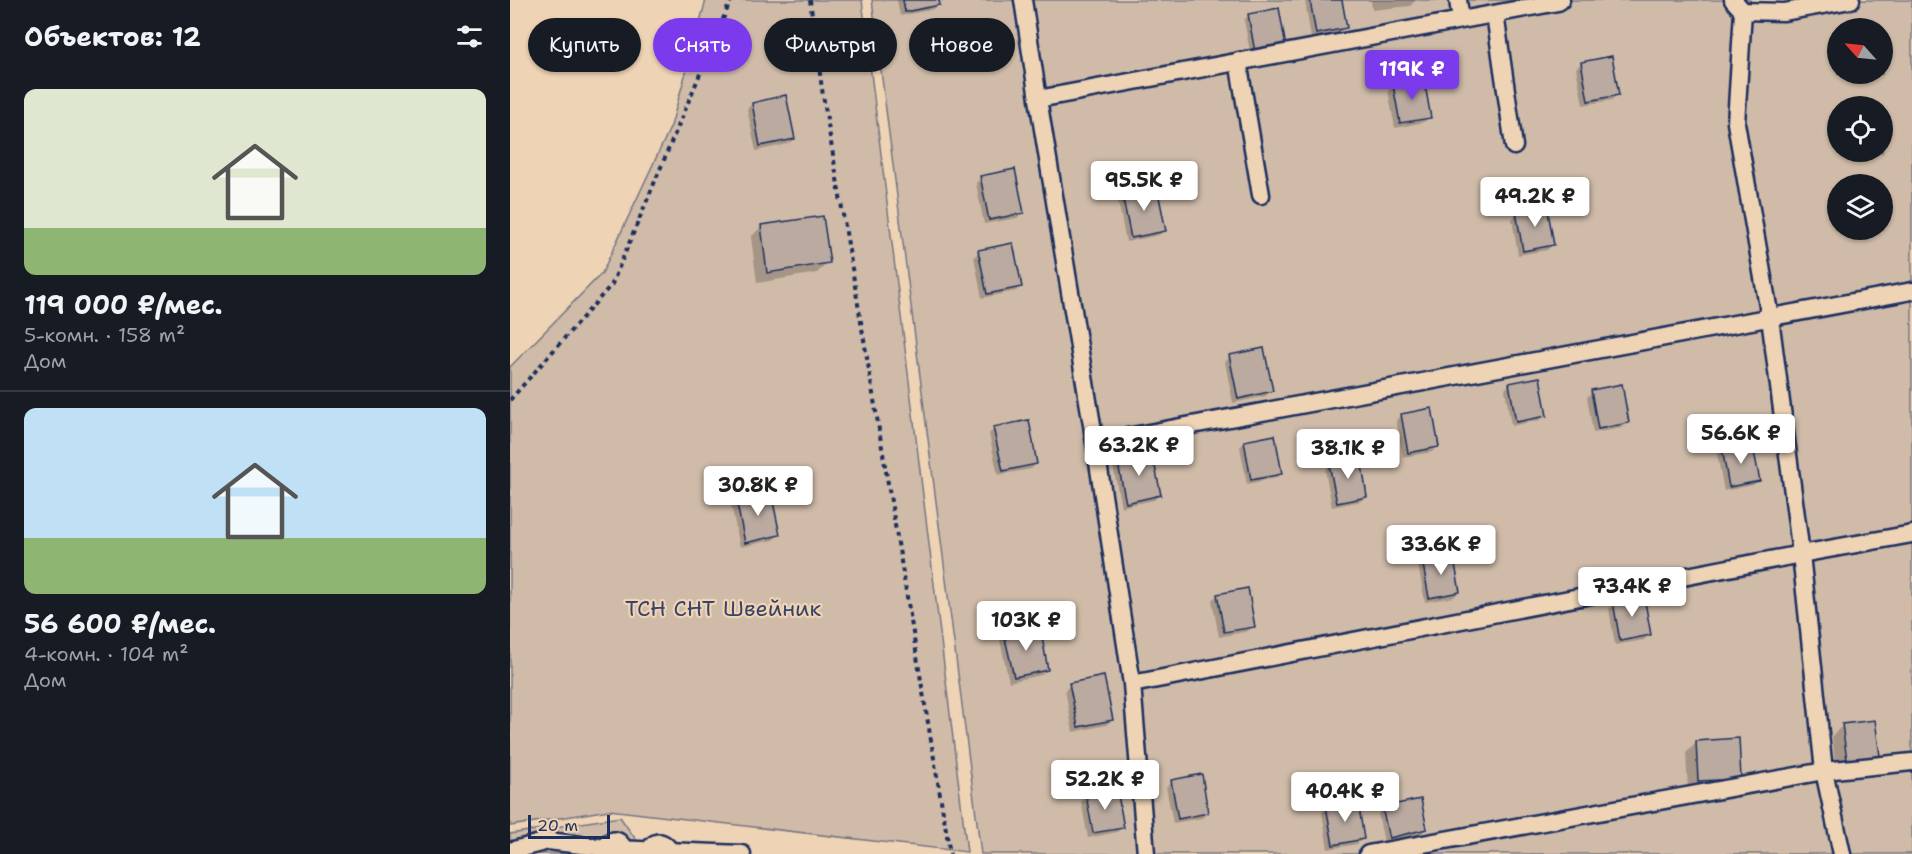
<!DOCTYPE html>
<html lang="ru">
<head>
<meta charset="utf-8">
<style>
	body { margin:0; font-family:"Shantell Sans",sans-serif; background:#20242c; color:#f1f3f6; height:100vh; display:flex; flex-direction:column; font-size:22px; white-space:nowrap }
	* { box-sizing:border-box; margin:0 }
	p { font-size:20px; color:#9ea1a6 }
	.icon { flex:none; width:33px; height:33px; fill:none; stroke:currentColor; stroke-width:2; stroke-linecap:round; stroke-linejoin:round }
	.map { position:relative; flex:1; overflow:hidden }
	.sheet { display:flex; flex-direction:column; background:#171b24; width:510px }
	.sheet>* { flex:none }
	.guide { position:absolute; left:18px; top:18px; width:570px; height:54px; display:flex; gap:12px }
	.needle { width:39px; rotate:297deg }
	.fabs { position:absolute; left:1317px; top:18px; display:grid; gap:12px }
	.fabs a { display:grid; place-items:center; width:66px; height:66px; border-radius:50%; background:#171b24; box-shadow:0 2px 4px #0004; font-size:30px }
	.scale { position:absolute; left:18px; bottom:15px; width:82px; box-sizing:border-box; padding-left:6px; border:3px solid #1b2f5e; border-top:0; font-size:16px; line-height:21px; white-space:nowrap; color:#1b2f5e; -webkit-text-stroke:4px #eed3b5; paint-order:stroke }
	.price { position:absolute; translate:-50% -51px; padding:0 14px; border-radius:6px; background:#fff; color:#222; font-size:20px; line-height:39px; filter:drop-shadow(0 2px 3px #0008) }
	.price::after { content:''; position:absolute; left:50%; top:36px; width:18px; height:14px; margin-left:-9px; background:inherit; clip-path:polygon(0 0,100% 0,50% 100%) }
	.price.active { background:#7c3aed; color:#fff }
	ul { padding:0; list-style:none }
	li { display:grid; align-content:center; gap:12px; height:318px; padding:0 24px }
	li+li { border-top:2px solid #363941 }
	li span { display:grid; place-items:center; height:186px; border-radius:12px; color:#555 }
	li>.icon { margin-inline-start:auto }
	span .icon { width:108px; height:108px; fill:#fffc; stroke-width:1 }
	li b { font-size:26px }
	h2 { display:flex; justify-content:space-between; align-items:center; height:72px; padding:0 24px; font-size:26px }
	.pill { padding:0 21px; border-radius:27px; background:#171b24; box-shadow:0 2px 4px #0004; font-size:21px; line-height:54px }
	.pill.active { background:#7c3aed; color:#fff }
	main { display:flex; flex:1; min-height:0 }
	.map>svg:first-child { display:block }
	.green { fill:#cfbba8; stroke:#757583; stroke-width:1.5; fill-rule:evenodd }
	.shadow { fill:#0003 }
	.building { fill:#baaaa0; stroke:#1b2f5e; stroke-width:1.5 }
	.lines { fill:none; stroke-linecap:round; stroke-linejoin:round }
	.lane-casing { stroke:#1b2f5e; stroke-width:21 }
	.street-casing { stroke:#1b2f5e; stroke-width:38 }
	.path { stroke:#1b2f5e; stroke-width:4; stroke-dasharray:4.5 4.5; stroke-linecap:butt }
	.lane { stroke:#eed3b5; stroke-width:16 }
	.street { stroke:#eed3b5; stroke-width:33 }
	.labels { text-anchor:middle; stroke-width:4.5; stroke-linejoin:round; paint-order:stroke }
	.park-label { font-size:22px; fill:#364469; stroke:#eed3b5 }
</style>
</head>
<body>
<main>
<section class="sheet">
<h2>Объектов: 12<svg class="icon" aria-label="filters" viewBox="0 0 24 24"><path d="M4 7h16M4 17h16"/><circle cx="9" cy="7" r="2"/><circle cx="15" cy="17" r="2"/></svg></h2>
<ul>
<li><span style="background:linear-gradient(#dfe7d0 75%,#8fb573 0)"><svg class="icon" aria-label="home" viewBox="0 0 24 24"><path d="M3 11l9-7 9 7M6 9v11h12V9"/></svg></span><div><b>119 000 ₽/мес.</b><p>5-комн. · 158 m²</p><p>Дом</p></div></li>
<li><span style="background:linear-gradient(#bfe0f5 70%,#8fb573 0)"><svg class="icon" aria-label="home" viewBox="0 0 24 24"><path d="M3 11l9-7 9 7M6 9v11h12V9"/></svg></span><div><b>56 600 ₽/мес.</b><p>4-комн. · 104 m²</p><p>Дом</p></div></li>
</ul>
</section>
<div class="map">
<svg width="1402" height="854" viewBox="0 0 1402 854">
	<rect width="100%" height="100%" fill="#eed3b5"/>
	<filter id="ink" filterUnits="userSpaceOnUse"><feTurbulence type="fractalNoise" baseFrequency=".0167" numOctaves="2"/><feDisplacementMap in="SourceGraphic" scale="12" xChannelSelector="R" yChannelSelector="G"/><feConvolveMatrix kernelMatrix="1 2 1 2 8 2 1 2 1" color-interpolation-filters="sRGB"/></filter>
	<g filter="url(#ink)">
		<path class="green" d="M 196,0 L 352,0 L 457,852 L 99,810 L 0,826 L 0,367 L 92,273 L 161,126 Z
			M 362,0 L 1240,0 L 1246,17 L 1342,0 L 1402,0 L 1402,854 L 471,854 ZM 1328,28 L 1372,28 L 1372,74 L 1328,74 ZM 1328,106 L 1372,106 L 1372,152 L 1328,152 ZM 1328,184 L 1372,184 L 1372,230 L 1328,230 Z
			M 110,817 L 136,854 L 0,854 L 0,834 Z"/>
		<path class="shadow" d="M 387,0 L 428,0 L 429,4 L 424,9 L 390,16 Z
			M 796,0 L 830,0 L 835,27 L 830,32 L 801,38 L 795,1 Z
			M 861,0 L 906,0 L 900,6 L 862,10 Z
			M 739,15 L 775,46 L 741,57 L 734,20 Z
			M 1071,63 L 1107,94 L 1102,100 L 1073,105 L 1066,68 Z
			M 883,86 L 919,117 L 914,122 L 885,128 L 878,91 Z
			M 242,104 L 284,139 L 278,144 L 246,151 L 237,109 Z
			M 471,178 L 512,213 L 507,218 L 474,224 L 466,183 Z
			M 613,196 L 654,230 L 649,235 L 616,242 L 608,201 Z
			M 1007,214 L 1042,245 L 1037,250 L 1008,255 L 1002,219 Z
			M 251,227 L 318,263 L 307,273 L 247,283 L 241,237 Z
			M 469,251 L 511,286 L 506,291 L 472,298 L 464,257 Z
			M 720,357 L 761,391 L 756,396 L 723,403 L 715,362 Z
			M 1000,384 L 1035,415 L 1030,420 L 1001,426 L 995,389 Z
			M 1082,392 L 1117,423 L 1112,428 L 1083,433 L 1077,397 Z
			M 892,415 L 927,447 L 922,452 L 893,457 L 886,420 Z
			M 484,429 L 526,464 L 521,469 L 488,475 L 479,434 Z
			M 735,442 L 771,473 L 766,478 L 737,484 L 730,447 Z
			M 1212,449 L 1248,480 L 1243,485 L 1214,491 L 1207,454 Z
			M 608,460 L 649,495 L 644,500 L 611,507 L 603,465 Z
			M 820,465 L 856,496 L 851,501 L 822,507 L 815,470 Z
			M 226,500 L 268,535 L 263,540 L 230,547 L 221,505 Z
			M 913,560 L 949,591 L 944,597 L 915,602 L 908,565 Z
			M 707,595 L 743,626 L 738,631 L 709,637 L 702,600 Z
			M 1104,603 L 1139,635 L 1134,640 L 1105,645 L 1099,609 Z
			M 495,635 L 537,670 L 531,675 L 499,682 L 490,640 Z
			M 560,685 L 601,720 L 596,725 L 563,732 L 555,690 Z
			M 1333,725 L 1368,756 L 1357,766 L 1326,770 L 1322,736 Z
			M 1187,742 L 1229,779 L 1178,791 L 1176,753 Z
			M 662,782 L 697,813 L 692,818 L 663,823 L 656,787 Z
			M 577,796 L 612,827 L 607,832 L 578,838 L 571,801 Z
			M 817,807 L 852,839 L 847,844 L 818,849 L 812,812 Z
			M 873,809 L 916,829 L 911,834 L 874,842 L 868,814 Z"/>
		<path class="building" d="M 393,0 L 429,0 L 430,5 L 395,12 Z
			M 800,0 L 832,0 L 837,28 L 806,34 Z
			M 769,8 L 776,47 L 745,52 L 738,14 Z
			M 1102,56 L 1109,95 L 1078,101 L 1071,62 Z
			M 914,79 L 921,118 L 890,123 L 883,85 Z
			M 276,95 L 285,139 L 250,146 L 242,103 Z
			M 505,169 L 514,213 L 479,220 L 470,176 Z
			M 647,187 L 656,231 L 621,238 L 612,194 Z
			M 1037,206 L 1044,245 L 1013,251 L 1006,212 Z
			M 313,216 L 320,263 L 257,273 L 251,225 Z
			M 503,243 L 512,287 L 477,294 L 468,250 Z
			M 754,348 L 763,391 L 728,399 L 719,355 Z
			M 1030,377 L 1037,416 L 1006,422 L 999,383 Z
			M 1112,384 L 1119,423 L 1088,429 L 1081,390 Z
			M 922,408 L 929,447 L 898,453 L 891,414 Z
			M 519,420 L 527,464 L 493,471 L 483,427 Z
			M 765,435 L 772,474 L 741,480 L 734,441 Z
			M 1242,442 L 1250,481 L 1219,487 L 1212,448 Z
			M 642,452 L 651,495 L 616,503 L 607,459 Z
			M 851,458 L 857,497 L 827,503 L 819,464 Z
			M 261,492 L 270,535 L 235,543 L 226,499 Z
			M 943,553 L 950,592 L 919,598 L 912,559 Z
			M 738,588 L 745,627 L 714,632 L 707,594 Z
			M 1134,596 L 1141,635 L 1110,641 L 1103,602 Z
			M 530,626 L 538,670 L 504,677 L 494,634 Z
			M 594,676 L 603,720 L 568,727 L 559,683 Z
			M 1365,720 L 1370,756 L 1337,760 L 1332,724 Z
			M 1229,738 L 1231,779 L 1188,781 L 1186,741 Z
			M 692,774 L 698,813 L 668,819 L 661,780 Z
			M 607,789 L 614,828 L 583,833 L 576,795 Z
			M 911,799 L 917,829 L 879,838 L 872,807 Z
			M 848,801 L 854,839 L 823,845 L 816,806 Z"/>
		<g class="lines">
			<g class="lane-casing">
				<path id="lane" d="M 513,0 L 528,99
					M 948,0 L 951,20
					M 1223,0 L 1233,11 L 1274,12 L 1341,0
					M 1233,11 L 1226,123 L 1260,318 L 1291,554 L 1314,771 L 1332,854
					M 985,14 L 1004,146
					M 728,61 L 751,195
					M 585,443 L 1402,291
					M 622,684 L 1291,554 L 1402,534
					M 0,851 L 38,841 L 104,849 L 232,854
					M 636,854 L 622,684 L 585,443 L 528,99 L 1048,2 L 1051,0
					M 858,854 L 1314,771 L 1402,762"/>
			</g>
			<g class="street-casing">
				<path id="street" d="M 104,849 L 108,854
					M 149,851 L 152,854"/>
			</g>
			<path class="path" d="M 300,0 L 312,89 L 440,854
				M 0,400 L 102,284 L 221,0"/>
			<use href="#lane" class="lane"/>
			<use href="#street" class="street"/>
		</g>
	</g>
	<g class="labels">
		<g class="park-label">
			<text x="213" y="616">ТСН СНТ Швейник</text>
		</g>
	</g>
</svg>
<div class="fabs">
<a><svg class="needle" viewBox="-14 -14 28 28"><path d="M0-13l5 13h-10z" fill="#e53935"/><path d="M0 13l5-13h-10z" fill="#9ea1a6"/></svg></a>
<a><svg class="icon" aria-label="locate" viewBox="0 0 24 24"><circle cx="12" cy="12" r="6"/><path d="M12 2v4M12 18v4M2 12h4M18 12h4"/></svg></a>
<a><svg class="icon" aria-label="layers" viewBox="0 0 24 24"><path d="M12 4l9 5-9 5-9-5zM3 14l9 5 9-5"/></svg></a>
</div>
<div class="scale">20 m</div>
<b class="price active" style="left:902px;top:101px">119K ₽</b>
<b class="price" style="left:634px;top:212px">95.5K ₽</b>
<b class="price" style="left:1025px;top:228px">49.2K ₽</b>
<b class="price" style="left:1231px;top:465px">56.6K ₽</b>
<b class="price" style="left:629px;top:477px">63.2K ₽</b>
<b class="price" style="left:838px;top:480px">38.1K ₽</b>
<b class="price" style="left:248px;top:517px">30.8K ₽</b>
<b class="price" style="left:931px;top:576px">33.6K ₽</b>
<b class="price" style="left:1122px;top:618px">73.4K ₽</b>
<b class="price" style="left:516px;top:652px">103K ₽</b>
<b class="price" style="left:595px;top:811px">52.2K ₽</b>
<b class="price" style="left:835px;top:823px">40.4K ₽</b>
<div class="guide">
<a class="pill">Купить</a>
<a class="pill active">Снять</a>
<a class="pill">Фильтры</a>
<a class="pill">Новое</a>
</div>
</div>
</main>
</body>
</html>
